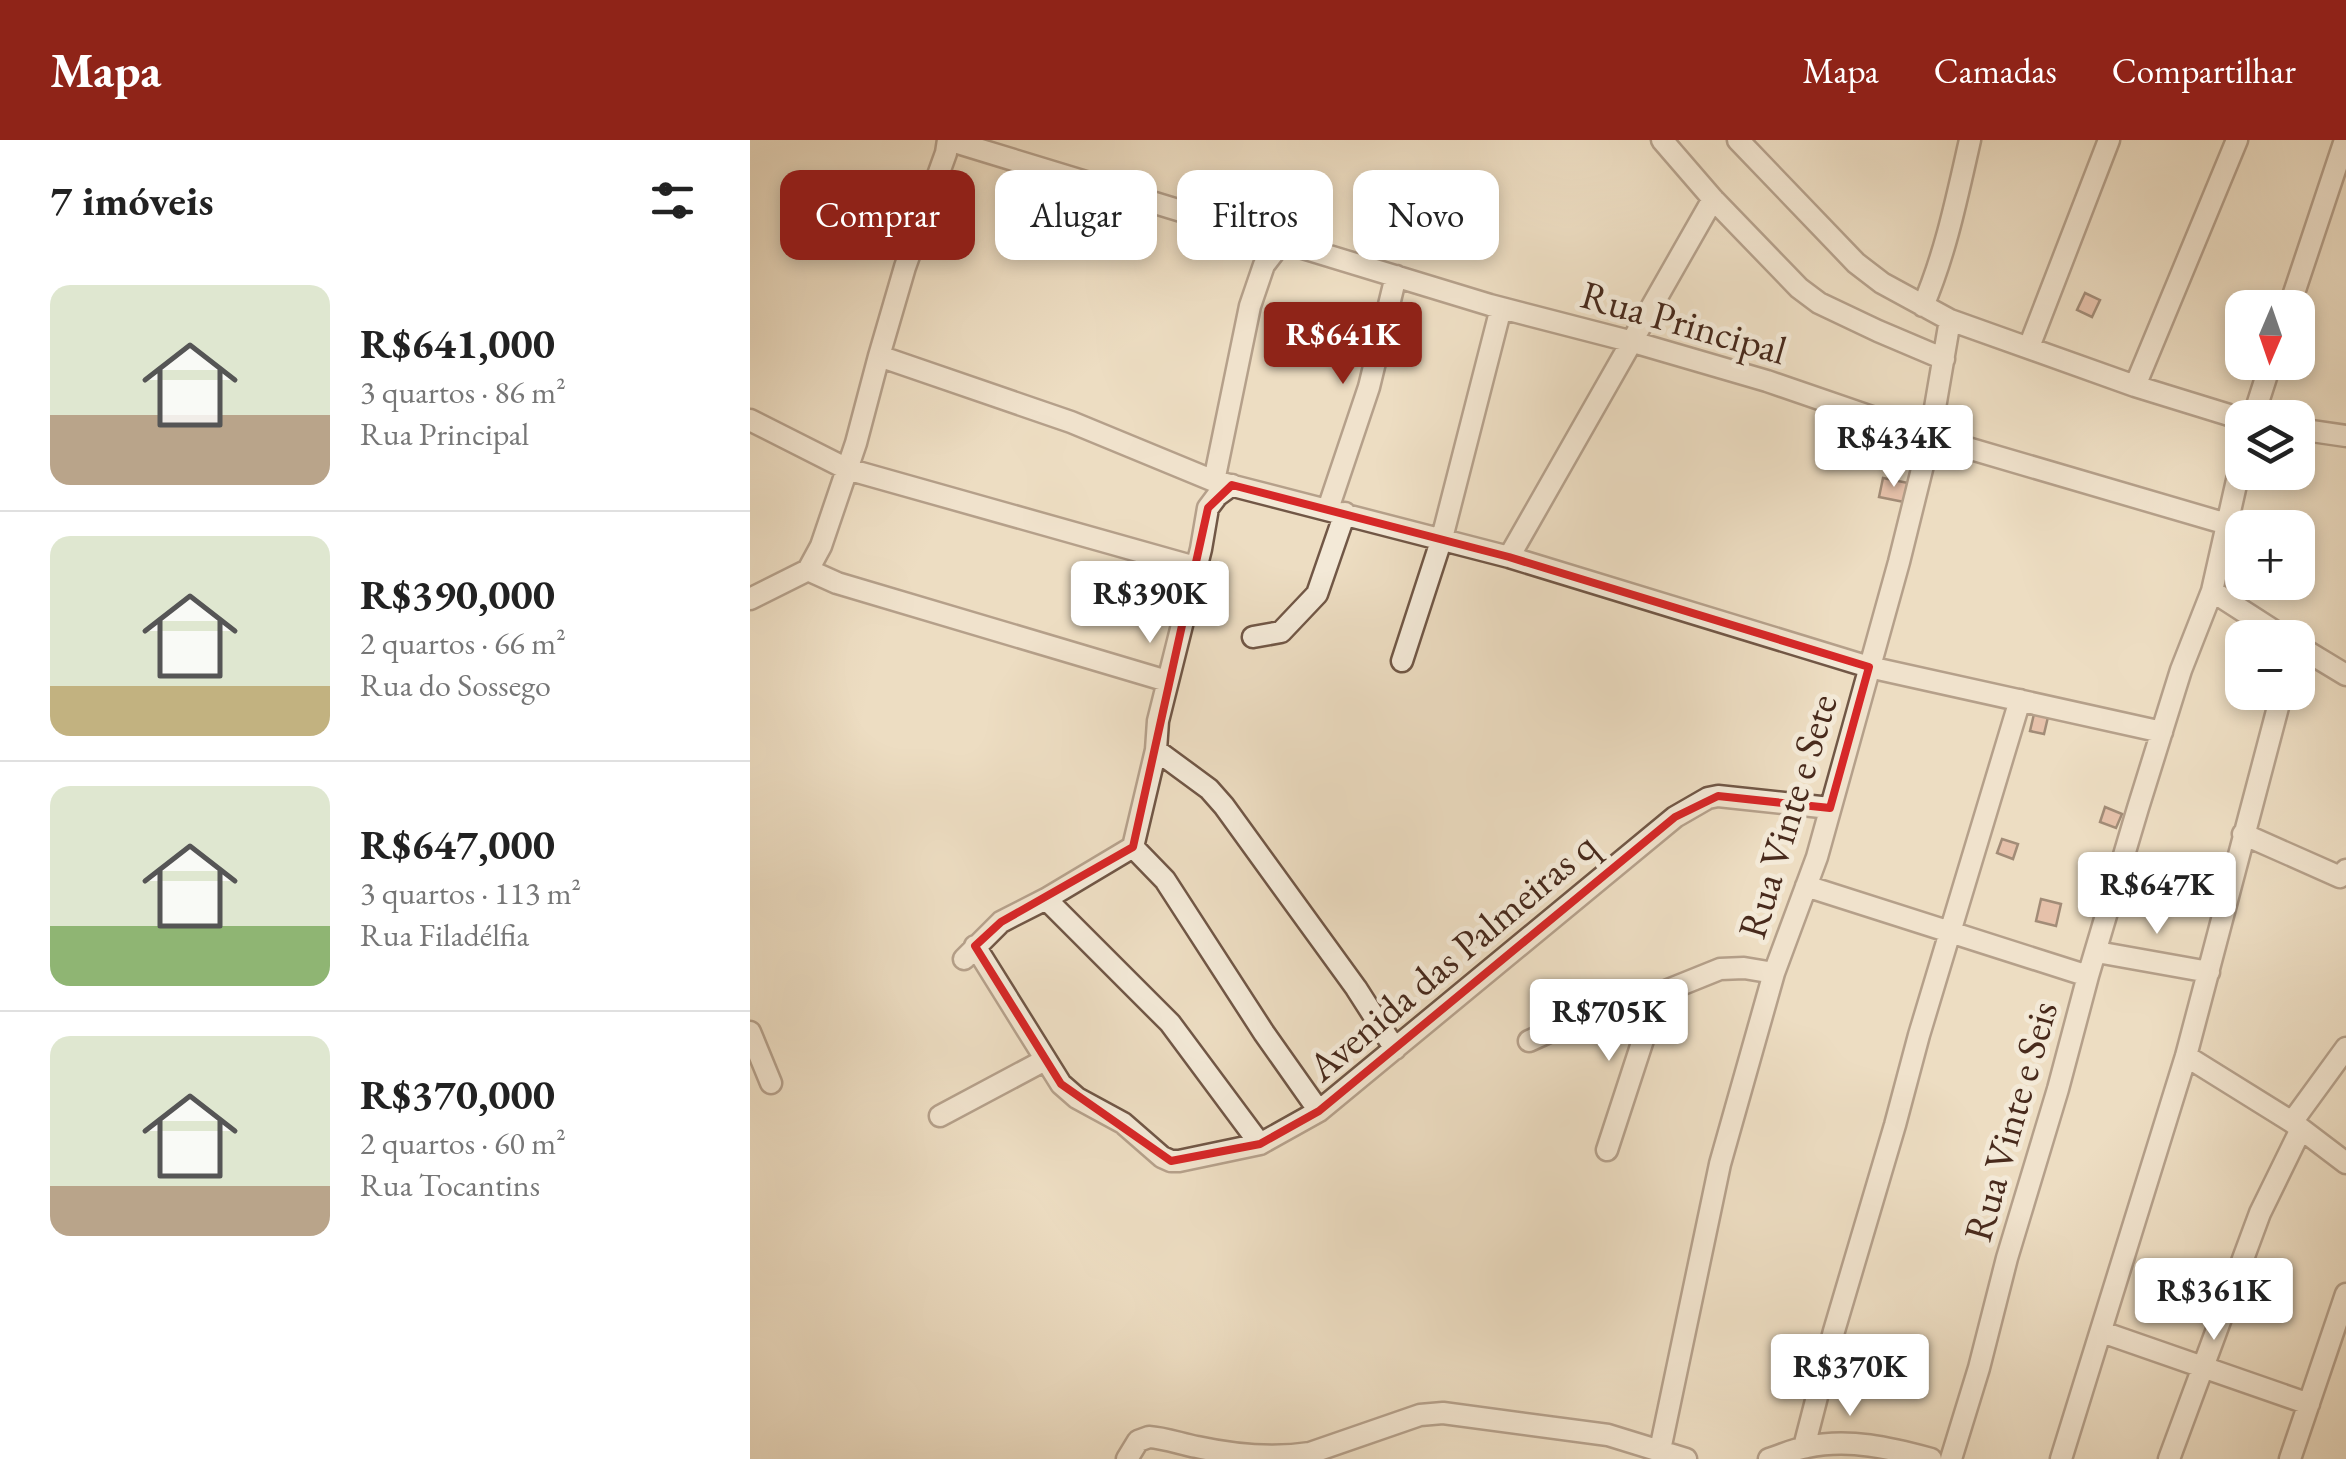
<!DOCTYPE html>
<html lang="pt">
<head>
<meta charset="utf-8">
<style>
	body { margin:0; font-family:"EB Garamond",serif; background:#f2f2f2; color:#222; height:100vh; display:flex; flex-direction:column; font-size:38px; white-space:nowrap }
	* { box-sizing:border-box; margin:0 }
	p { font-size:32px; color:#767676 }
	.icon { flex:none; width:55px; height:55px; fill:none; stroke:currentColor; stroke-width:2; stroke-linecap:round; stroke-linejoin:round }
	.map { position:relative; flex:1; overflow:hidden }
	.details { display:flex; flex-direction:column; background:#fff; width:750px }
	.details>* { flex:none }
	.top-card { position:absolute; left:30px; top:30px; width:950px; height:90px; display:flex; gap:20px }
	.needle { width:65px; rotate:182deg }
	.fabs { position:absolute; left:1475px; top:150px; display:grid; gap:20px }
	.fabs a { display:grid; place-items:center; width:90px; height:90px; border-radius:20px; background:#fff; box-shadow:0 5px 15px #0003; font-size:50px }
	.price { position:absolute; translate:-50% -85px; padding:0 22px; border-radius:10px; background:#fff; color:#222; font-size:32px; line-height:65px; filter:drop-shadow(0 2px 5px #0008) }
	.price::after { content:''; position:absolute; left:50%; top:60px; width:30px; height:22px; margin-left:-15px; background:inherit; clip-path:polygon(0 0,100% 0,50% 100%) }
	.price.selected { background:#8f2418; color:#fff }
	ul { padding:0; list-style:none }
	li { display:flex; align-items:center; gap:30px; height:250px; padding:0 50px }
	li+li { border-top:2px solid #e0e0e0 }
	li span { display:grid; place-items:center; flex:none; width:280px; height:200px; border-radius:20px; color:#555 }
	li>.icon { margin-inline-start:auto }
	span .icon { width:120px; height:120px; fill:#fffc; stroke-width:1 }
	li b { font-size:42px }
	h2 { display:flex; justify-content:space-between; align-items:center; height:120px; padding:0 50px; font-size:42px }
	.pill { padding:0 35px; border-radius:20px; background:#fff; box-shadow:0 5px 15px #0003; font-size:35px; line-height:90px }
	.pill.selected { background:#8f2418; color:#fff }
	header { display:flex; align-items:center; gap:60px; box-sizing:border-box; height:140px; padding:0 50px; background:#8f2418; color:#fff }
	header strong { font-size:48px }
	nav { display:flex; gap:55px; margin-inline-start:auto; font-size:35px }
	main { display:flex; flex:1; min-height:0 }
	.map>svg:first-child { display:block }
	.building { fill:#dda08d; stroke:#482a1c; stroke-width:2.5 }
	.lines { fill:none; stroke-linecap:round; stroke-linejoin:round }
	.minor-casing { stroke:#715746; stroke-width:25 }
	.minor { stroke:#f3e9d7; stroke-width:20 }
	.marked { fill:none; stroke:#d62828; stroke-width:8; stroke-linejoin:round }
	.labels { text-anchor:middle; stroke-width:10; stroke-linejoin:round; paint-order:stroke }
	.street-label { font-size:40px; fill:#482a1c; stroke:#f3e9d7 }
</style>
</head>
<body>
<header>
<strong>Mapa</strong>
<nav><a>Mapa</a><a>Camadas</a><a>Compartilhar</a></nav>
</header>
<main>
<section class="details">
<h2>7 imóveis<svg class="icon" aria-label="filters" viewBox="0 0 24 24"><path d="M4 7h16M4 17h16"/><circle cx="9" cy="7" r="2"/><circle cx="15" cy="17" r="2"/></svg></h2>
<ul>
<li><span style="background:linear-gradient(#dfe7d0 65%,#b9a48a 0)"><svg class="icon" aria-label="home" viewBox="0 0 24 24"><path d="M3 11l9-7 9 7M6 9v11h12V9"/></svg></span><div><b>R$641,000</b><p>3 quartos · 86 m²</p><p>Rua Principal</p></div></li>
<li><span style="background:linear-gradient(#dfe7d0 75%,#c2b280 0)"><svg class="icon" aria-label="home" viewBox="0 0 24 24"><path d="M3 11l9-7 9 7M6 9v11h12V9"/></svg></span><div><b>R$390,000</b><p>2 quartos · 66 m²</p><p>Rua do Sossego</p></div></li>
<li><span style="background:linear-gradient(#dfe7d0 70%,#8fb573 0)"><svg class="icon" aria-label="home" viewBox="0 0 24 24"><path d="M3 11l9-7 9 7M6 9v11h12V9"/></svg></span><div><b>R$647,000</b><p>3 quartos · 113 m²</p><p>Rua Filadélfia</p></div></li>
<li><span style="background:linear-gradient(#dfe7d0 75%,#b9a48a 0)"><svg class="icon" aria-label="home" viewBox="0 0 24 24"><path d="M3 11l9-7 9 7M6 9v11h12V9"/></svg></span><div><b>R$370,000</b><p>2 quartos · 60 m²</p><p>Rua Tocantins</p></div></li>
</ul>
</section>
<div class="map">
<svg width="1596" height="1319" viewBox="0 0 1596 1319">
	<rect width="100%" height="100%" fill="#edddc2"/>
	<filter id="stains"><feTurbulence type="fractalNoise" baseFrequency=".002" numOctaves="4"/><feColorMatrix values="0 0 0 0 .2 0 0 0 0 .09 0 0 0 0 .02 0 0 0 .5 -.17"/></filter>
	<radialGradient id="worn" r=".72"><stop offset=".6" stop-color="#630" stop-opacity="0"/><stop offset="1" stop-color="#630" stop-opacity=".3"/></radialGradient>
	<path class="building" d="M 1335,153 L 1350,160 L 1342,177 L 1327,170 Z
		M 1133,338 L 1158,343 L 1154,362 L 1129,357 Z
		M 1284,574 L 1298,577 L 1294,594 L 1280,591 Z
		M 1355,667 L 1372,674 L 1366,688 L 1350,682 Z
		M 1252,699 L 1268,704 L 1263,719 L 1247,713 Z
		M 1291,759 L 1311,764 L 1306,786 L 1286,781 Z"/>
	<g class="lines">
		<g class="minor-casing">
			<path id="minor" d="M 912,0 L 963,59 L 1049,148 L 1069,163 L 1128,191 L 1194,219
				M 988,0 L 1106,123 L 1132,143 L 1200,180 L 1385,246 L 1492,279
				M 1173,166 C 1196,112 1207,57 1220,0
				M 1539,168 L 1595,0
				M 1279,207 L 1359,0
				M 129,216 L 155,127 L 196,13 L 198,0 L 740,165 L 883,202 L 1017,241 L 1180,297 L 1477,384
				M 1385,246 L 1487,0
				M 1503,278 L 1521,222
				M 0,280 L 97,329 L 445,427
				M 1548,289 L 1596,296
				M 464,341 L 500,166 L 514,125 L 531,103
				M 578,369 L 619,247 L 646,136
				M 759,417 L 963,59
				M 58,430 L 87,443 L 417,541
				M 1462,451 L 1535,498
				M 0,459 L 58,430 L 71,406 L 106,303 L 129,216 L 321,282 L 464,341 L 759,417 L 1119,527 L 1412,592
				M 503,497 L 531,492 L 567,454 L 595,373
				M 1548,506 L 1596,535
				M 652,521 L 692,398 L 751,168
				M 406,610 L 459,649 L 474,666 L 606,848 L 645,909
				M 1493,694 L 1590,737 L 1596,730
				M 383,707 L 415,740 L 514,893 L 569,971
				M 1056,746 L 1338,836
				M 296,759 L 420,883 L 510,1004
				M 225,806 L 311,944 L 327,958 L 373,983 L 412,1017 L 421,1021 L 429,1021 L 510,1004 L 569,971 L 925,677 L 958,658 L 968,656 L 1080,668
				M 1347,812 L 1459,832
				M 214,819 L 251,782 L 296,759 L 383,707 L 406,610 L 408,581 L 451,409 L 458,368 L 467,356 L 482,345
				M 0,892 L 21,943
				M 779,901 L 823,881 L 908,854 L 970,829 L 994,828 L 1024,833
				M 1436,916 L 1542,982 L 1596,1023
				M 190,976 L 295,920
				M 1542,982 L 1596,908
				M 857,1010 L 908,854
				M 1352,1192 L 1559,1264
				M 1054,1307 L 1084,1191 L 1145,985 L 1169,895 L 1270,560
				M 910,1310 L 970,1024 L 1024,833 L 1067,717 L 1149,422 L 1180,297 L 1200,180
				M 377,1319 L 388,1301 L 399,1297 C 415,1298 431,1304 447,1307 C 484,1315 522,1319 560,1313 L 670,1275 L 693,1273 L 858,1295 L 936,1319
				M 1019,1319 C 1032,1315 1044,1309 1057,1307 C 1099,1298 1140,1308 1181,1319
				M 1201,1319 L 1229,1228 L 1257,1118 L 1308,949 L 1338,836 L 1388,668 L 1431,530 L 1462,451 L 1492,318
				M 1311,1319 L 1436,916 L 1532,552
				M 1419,1319 L 1510,1073 L 1551,989
				M 1540,1319 L 1596,1154"/>
		</g>
		<use href="#minor" class="minor"/>
	</g>
	<path d="M0 0H1596V1319H0ZM 482,345 L 759,417 L 1119,527 L 1080,668 L 968,656 L 925,677 L 569,971 L 510,1004 L 421,1021 L 311,944 L 225,806 L 251,782 L 383,707 L 458,368 Z" fill="#edddc2" fill-opacity=".55" fill-rule="evenodd"/>
	<path class="marked" d="M 482,345 L 759,417 L 1119,527 L 1080,668 L 968,656 L 925,677 L 569,971 L 510,1004 L 421,1021 L 311,944 L 225,806 L 251,782 L 383,707 L 458,368 Z"/>
	<g class="labels">
		<g class="street-label">
			<text transform="translate(934 182) rotate(16)" y="14">Rua Principal</text>
			<text transform="translate(1037 676) rotate(-73)" y="14">Rua Vinte e Sete</text>
			<text transform="translate(702 816) rotate(-40)" y="14">Avenida das Palmeiras q</text>
			<text transform="translate(1260 981) rotate(-74)" y="14">Rua Vinte e Seis</text>
		</g>
	</g>
	<rect width="100%" height="100%" filter="url(#stains)"/>
	<rect width="100%" height="100%" fill="url(#worn)"/>
</svg>
<div class="fabs">
<a><svg class="needle" viewBox="-14 -14 28 28"><path d="M0-13l5 13h-10z" fill="#e53935"/><path d="M0 13l5-13h-10z" fill="#767676"/></svg></a>
<a><svg class="icon" aria-label="layers" viewBox="0 0 24 24"><path d="M12 4l9 5-9 5-9-5zM3 14l9 5 9-5"/></svg></a>
<a>+</a>
<a>−</a>
</div>
<b class="price selected" style="left:593px;top:247px">R$641K</b>
<b class="price" style="left:1144px;top:350px">R$434K</b>
<b class="price" style="left:400px;top:506px">R$390K</b>
<b class="price" style="left:1407px;top:797px">R$647K</b>
<b class="price" style="left:859px;top:924px">R$705K</b>
<b class="price" style="left:1464px;top:1203px">R$361K</b>
<b class="price" style="left:1100px;top:1279px">R$370K</b>
<div class="top-card">
<a class="pill selected">Comprar</a>
<a class="pill">Alugar</a>
<a class="pill">Filtros</a>
<a class="pill">Novo</a>
</div>
</div>
</main>
</body>
</html>
